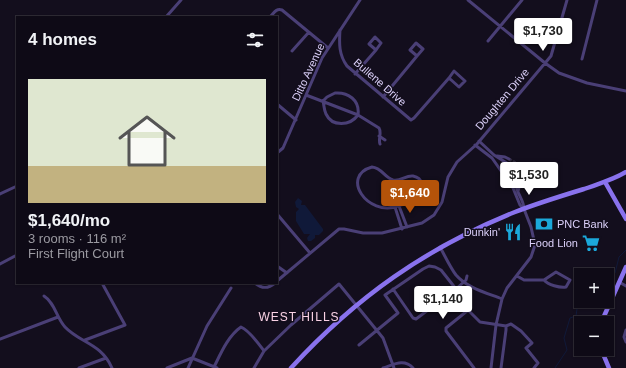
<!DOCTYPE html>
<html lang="en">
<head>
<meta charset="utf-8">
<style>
	body { margin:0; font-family:Arial,sans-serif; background:#17131f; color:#f1f3f6; height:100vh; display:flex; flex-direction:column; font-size:15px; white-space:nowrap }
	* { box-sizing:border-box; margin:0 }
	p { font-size:13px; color:#9b9aa1 }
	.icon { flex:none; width:22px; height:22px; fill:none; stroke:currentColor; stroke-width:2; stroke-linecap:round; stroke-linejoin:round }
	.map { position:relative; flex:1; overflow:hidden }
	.side { position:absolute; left:16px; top:16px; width:262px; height:268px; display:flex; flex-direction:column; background:#0e0a16; border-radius:0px; box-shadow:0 1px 3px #0004,0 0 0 1px #2e2b35 }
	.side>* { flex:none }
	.tools { position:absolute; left:574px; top:268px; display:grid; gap:8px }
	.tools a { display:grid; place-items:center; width:40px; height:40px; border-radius:0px; background:#0e0a16; box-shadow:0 1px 3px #0004,0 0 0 1px #2e2b35; font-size:20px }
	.price { position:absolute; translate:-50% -34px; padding:0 9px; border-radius:4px; background:#fff; color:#222; font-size:13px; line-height:26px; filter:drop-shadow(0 1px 2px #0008) }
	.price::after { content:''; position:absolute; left:50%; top:24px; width:12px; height:9px; margin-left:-6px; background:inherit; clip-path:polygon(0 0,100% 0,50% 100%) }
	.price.on { background:#b45309; color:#fff }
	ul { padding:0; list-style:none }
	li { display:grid; align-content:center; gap:8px; height:212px; padding:0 12px }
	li+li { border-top:1px solid #2e2b35 }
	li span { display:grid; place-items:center; height:124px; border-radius:0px; color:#555 }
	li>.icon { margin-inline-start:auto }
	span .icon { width:72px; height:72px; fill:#fffc; stroke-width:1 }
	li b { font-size:17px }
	h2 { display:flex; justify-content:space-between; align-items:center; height:48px; padding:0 12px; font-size:17px }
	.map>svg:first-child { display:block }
	.water { fill:#101939 }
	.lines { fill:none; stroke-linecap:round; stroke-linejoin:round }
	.stream { stroke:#101939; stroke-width:1 }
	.street-tunnel { stroke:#312b3e; stroke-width:3; stroke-dasharray:3 1.5; stroke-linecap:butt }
	.street { stroke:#4a3f76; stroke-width:3 }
	.secondary { stroke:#8972ed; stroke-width:4.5 }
	.labels { text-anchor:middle; stroke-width:3; stroke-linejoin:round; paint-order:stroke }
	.street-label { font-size:11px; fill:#dbd0f9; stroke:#130e1d }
	.poi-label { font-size:11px; fill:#dbd0f9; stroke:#130e1d; text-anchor:end }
	.neighbourhood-label { font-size:12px; letter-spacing:1px; fill:#f9d1e4; stroke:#130e1d }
</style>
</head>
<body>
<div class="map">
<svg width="626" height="368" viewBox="0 0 626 368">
	<rect width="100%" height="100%" fill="#130e1d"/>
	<path class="water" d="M 298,198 L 302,201 L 301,205 L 305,205 L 323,229 L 323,231 L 319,235 L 315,235 L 315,238 L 311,241 L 308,241 L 307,238 L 310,234 L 304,234 L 296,221 L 296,212 L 299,209 L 296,207 L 295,202 Z"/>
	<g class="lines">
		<path class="stream" d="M 607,280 L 615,273 L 619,257 L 626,250
			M 555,368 L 567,350 L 564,338 L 570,318 L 576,316 L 577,309 L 587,301"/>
		<path class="street-tunnel" d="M 509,159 L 519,165"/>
		<path class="street" d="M 468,0 L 545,63 L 559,73 L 587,83 L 626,91
			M 166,17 L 181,0
			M 270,17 C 274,13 276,8 282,10 L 328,48
			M 340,30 C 339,44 339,55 347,66 L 411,120 L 414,118 L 449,78
			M 375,37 L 381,43 L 376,50 L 369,44 Z
			M 488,41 L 522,0
			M 416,43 L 423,49 L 417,56 L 410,50 Z
			M 292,51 L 309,32
			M 582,59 L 597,0
			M 454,71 L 465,81 L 459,87 L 449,78 Z
			M 355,74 L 376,50
			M 335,93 C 348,92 360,100 358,115 C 350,126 332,127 326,114 C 324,110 324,105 323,101 L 327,97 Z
			M 306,95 L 358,115 L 379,128 C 382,133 378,139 380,144
			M 383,97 L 417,56
			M 277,104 L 296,120
			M 379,136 L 385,140
			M 479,141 L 494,155 L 515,168 L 518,175
			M 475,145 L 492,158 L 513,188 L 520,205 L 524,209 L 531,227 L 535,245 L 531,257 L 507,288 L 502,299 L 496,325 L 491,368
			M 277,153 L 283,148 L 322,58 L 360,0
			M 497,156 L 505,157 L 509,159
			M 372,167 C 382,168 384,177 393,180 C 400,182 406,175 413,176 C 418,177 421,180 422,184 C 425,199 409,202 398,206 C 367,217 340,176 372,167 Z
			M 516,182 C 515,192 524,199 524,209
			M 518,191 L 524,171 L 522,168 L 519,165
			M 0,194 L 17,186
			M 399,206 L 407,227
			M 395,207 L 402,229
			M 277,214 L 310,253
			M 440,247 C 445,256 450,267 456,275 C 467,288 487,293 502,299
			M 0,264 L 17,255
			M 277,266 L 287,273
			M 517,276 L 524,280 L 544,280 L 556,272 L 570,280 L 566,287 C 560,288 548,285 544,280
			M 277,281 L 339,229 L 344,229 L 363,233 L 382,233 L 422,223 L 434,215 L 442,202 L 448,177 L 457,162 L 477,144 L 551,56 L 567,0
			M 619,282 L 626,286
			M 255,283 C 262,289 268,289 275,283
			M 393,289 L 413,318 L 416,319 L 456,289
			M 44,296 C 55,303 56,317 65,327 C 80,343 101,343 112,368
			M 626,330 L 624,337 L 626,342
			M 0,339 L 58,317
			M 85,340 L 125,325 L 102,283
			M 359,345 L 398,313 L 385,295 L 423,269 L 429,266 L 435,267 L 441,270 L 456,289 L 466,280 L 467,276
			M 214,367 C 221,353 228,336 241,327 C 250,331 258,343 264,351
			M 79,368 L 106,358
			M 167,368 L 192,358 L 217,368
			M 188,368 L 207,326 L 231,288
			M 254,368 L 264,351 L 291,325 L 339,284 L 383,338 L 394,368
			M 383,368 C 393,365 404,358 413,368
			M 474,368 L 446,331 L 446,328 L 467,311 L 469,311 L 480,322 L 506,326
			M 501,368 L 506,330 L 506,326 L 511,324 L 521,331 L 532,343 L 526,348 L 538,363 L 534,368"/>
		<path class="secondary" d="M 605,182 L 626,219
			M 601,323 L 626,267
			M 601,349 L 609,368
			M 291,368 C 356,297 426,248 515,212 C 538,203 561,196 584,189 C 598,184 613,180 626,172"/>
	</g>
	<defs>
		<g id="bank-bare" transform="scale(1.38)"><path d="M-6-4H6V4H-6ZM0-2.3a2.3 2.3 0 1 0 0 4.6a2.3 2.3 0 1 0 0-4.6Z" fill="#1ba8da" stroke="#130e1d" stroke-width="2.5" paint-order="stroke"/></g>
		<g id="restaurant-bare" transform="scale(1.38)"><path d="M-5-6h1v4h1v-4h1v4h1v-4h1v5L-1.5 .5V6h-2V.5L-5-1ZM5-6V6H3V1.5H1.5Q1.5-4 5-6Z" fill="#1ba8da" stroke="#130e1d" stroke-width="2.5" paint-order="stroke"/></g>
		<g id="supermarket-bare" transform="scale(1.38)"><path d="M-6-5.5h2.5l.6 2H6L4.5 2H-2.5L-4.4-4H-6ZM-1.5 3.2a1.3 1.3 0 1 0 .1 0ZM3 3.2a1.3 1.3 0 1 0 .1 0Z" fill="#1ba8da" stroke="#130e1d" stroke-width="2.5" paint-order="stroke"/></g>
	</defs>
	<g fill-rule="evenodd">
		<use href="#bank-bare" x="544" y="224"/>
		<use href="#restaurant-bare" x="513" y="232"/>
		<use href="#supermarket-bare" x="591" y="243"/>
	</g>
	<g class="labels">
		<g class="street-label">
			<text transform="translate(308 72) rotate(-65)" y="4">Ditto Avenue</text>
			<text transform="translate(380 82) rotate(41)" y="4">Bullene Drive</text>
			<text transform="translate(502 99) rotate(-50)" y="4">Doughten Drive</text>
		</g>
		<g class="poi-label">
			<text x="557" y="228" text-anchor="start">PNC Bank</text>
			<text x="500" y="236">Dunkin'</text>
			<text x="578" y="247">Food Lion</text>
		</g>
		<g class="neighbourhood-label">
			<text x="299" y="321">WEST HILLS</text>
		</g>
	</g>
</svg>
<div class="tools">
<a>+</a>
<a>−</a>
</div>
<b class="price" style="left:543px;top:52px">$1,730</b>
<b class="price" style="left:529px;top:196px">$1,530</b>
<b class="price on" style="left:410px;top:214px">$1,640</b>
<b class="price" style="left:443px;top:320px">$1,140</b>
<section class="side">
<h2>4 homes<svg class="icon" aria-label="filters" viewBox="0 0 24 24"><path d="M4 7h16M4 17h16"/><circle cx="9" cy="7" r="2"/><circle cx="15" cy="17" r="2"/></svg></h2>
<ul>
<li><span style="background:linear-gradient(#dfe7d0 70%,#c2b280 0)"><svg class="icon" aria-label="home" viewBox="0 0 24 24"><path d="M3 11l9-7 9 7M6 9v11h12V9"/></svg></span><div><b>$1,640/mo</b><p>3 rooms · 116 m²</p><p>First Flight Court</p></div></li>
</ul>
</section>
</div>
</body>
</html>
